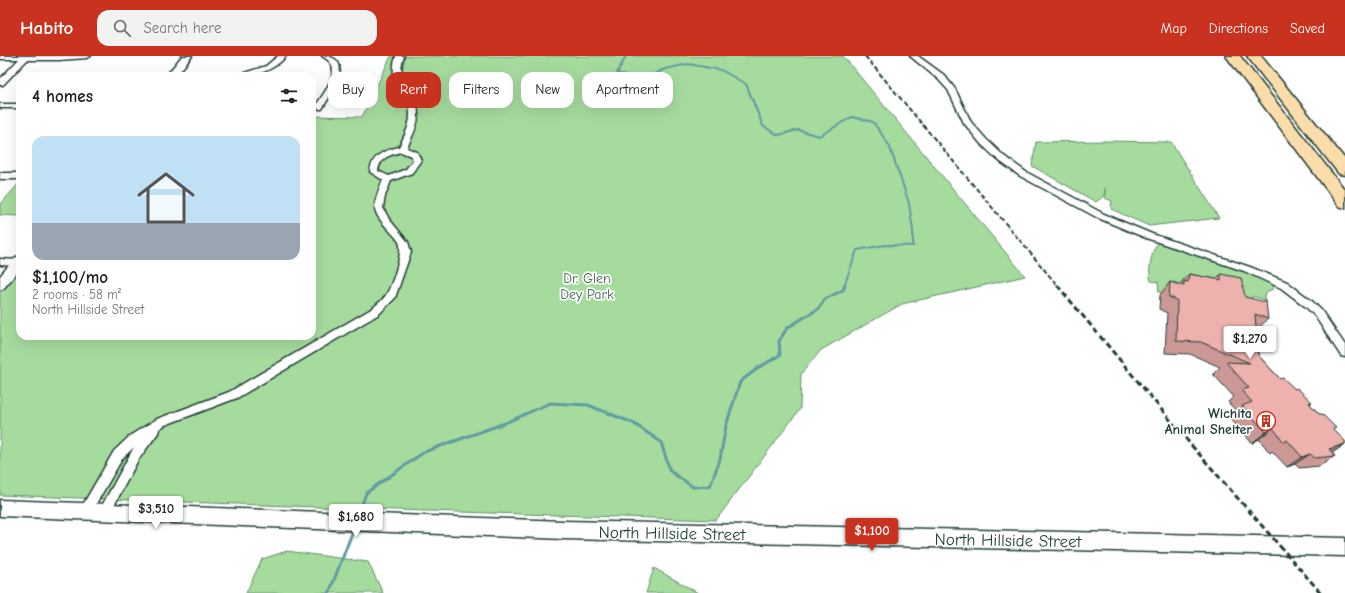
<!DOCTYPE html>
<html lang="en">
<head>
<meta charset="utf-8">
<style>
	body { margin:0; font-family:"Comic Neue",sans-serif; background:#f2f2f2; color:#222; height:100vh; display:flex; flex-direction:column; font-size:15px; white-space:nowrap }
	* { box-sizing:border-box; margin:0 }
	p { font-size:13px; color:#767676 }
	.icon { flex:none; width:22px; height:22px; fill:none; stroke:currentColor; stroke-width:2; stroke-linecap:round; stroke-linejoin:round }
	.map { position:relative; flex:1; overflow:hidden }
	.sheet { position:absolute; left:16px; top:16px; width:300px; height:268px; display:flex; flex-direction:column; background:#fff; border-radius:12px; box-shadow:0 4px 16px #0002 }
	.sheet>* { flex:none }
	.banner { position:absolute; left:328px; top:16px; width:380px; height:36px; display:flex; gap:8px }
	.price { position:absolute; translate:-50% -34px; padding:0 9px; border-radius:4px; background:#fff; color:#222; font-size:13px; line-height:26px; filter:drop-shadow(0 1px 2px #0008) }
	.price::after { content:''; position:absolute; left:50%; top:24px; width:12px; height:9px; margin-left:-6px; background:inherit; clip-path:polygon(0 0,100% 0,50% 100%) }
	.price.selected { background:#c8321e; color:#fff }
	ul { padding:0; list-style:none }
	li { display:grid; align-content:center; gap:8px; height:212px; padding:0 16px }
	li+li { border-top:1px solid #e0e0e0 }
	li span { display:grid; place-items:center; height:124px; border-radius:12px; color:#555 }
	li>.icon { margin-inline-start:auto }
	span .icon { width:72px; height:72px; fill:#fffc; stroke-width:1 }
	li b { font-size:17px }
	h2 { display:flex; justify-content:space-between; align-items:center; height:48px; padding:0 16px; font-size:17px }
	.tag { padding:0 14px; border-radius:12px; background:#fff; box-shadow:0 4px 16px #0002; font-size:14px; line-height:36px }
	.tag.selected { background:#c8321e; color:#fff }
	header { display:flex; align-items:center; gap:24px; box-sizing:border-box; height:56px; padding:0 20px; background:#c8321e; color:#fff }
	header strong { font-size:19px }
	nav { display:flex; gap:22px; margin-inline-start:auto; font-size:14px }
	.search { width:280px; height:36px; background:#f2f2f2; display:flex; align-items:center; gap:10px; box-sizing:border-box; padding:0 14px; border-radius:12px; color:#767676; font-size:15px }
	.map>svg:first-child { display:block }
	.green { fill:#a6db9e; stroke:#628c69 }
	.lines { fill:none; stroke-linecap:round; stroke-linejoin:round }
	.stream-far1 { stroke:#619ba2; stroke-width:2 }
	.stream { stroke:#619ba2; stroke-width:3 }
	.minor-casing { stroke:#1f3d34; stroke-width:3 }
	.tertiary-casing { stroke:#1f3d34; stroke-width:3 }
	.secondary-casing { stroke:#1f3d34; stroke-width:3 }
	.motorway-casing { stroke:#1f3d34; stroke-width:3 }
	.minor { fill:#fff; fill-rule:evenodd }
	.tertiary { fill:#fff; fill-rule:evenodd }
	.secondary { fill:#fff; fill-rule:evenodd }
	.motorway { fill:#fbddab; fill-rule:evenodd }
	.rail-far1 { stroke:#1f3d34; stroke-width:2; stroke-dasharray:5 2.5; stroke-linecap:butt }
	.rail { stroke:#1f3d34; stroke-width:3; stroke-dasharray:6 3.5; stroke-linecap:butt }
	.wall { fill:#cc9896; stroke:#1f3d34 }
	.shaded-wall { fill:#a67c7a; stroke:#1f3d34 }
	.building { fill:#edb1ae; stroke:#1f3d34 }
	.labels { text-anchor:middle; stroke-width:3.5; stroke-linejoin:round; paint-order:stroke }
	.park-label { font-size:14px; fill:#41644e; stroke:#fff }
	.poi-label { font-size:14px; font-weight:bold; fill:#1f3d34; stroke:#fff; text-anchor:end }
	.near-street-label { font-size:17px; fill:#1f3d34; stroke:#fff }
</style>
</head>
<body>
<header>
<strong>Habito</strong>
<div class="search"><svg class="icon" aria-label="search" viewBox="0 0 24 24"><circle cx="10" cy="10" r="6"/><path d="M15 15l6 6"/></svg>Search here</div>
<nav><a>Map</a><a>Directions</a><a>Saved</a></nav>
</header>
<div class="map">
<svg width="1345" height="537" viewBox="0 0 1345 537">
	<rect width="100%" height="100%" fill="#fff"/>
	<filter id="ink" filterUnits="userSpaceOnUse"><feTurbulence type="fractalNoise" baseFrequency=".025" numOctaves="2"/><feDisplacementMap in="SourceGraphic" scale="8" xChannelSelector="R" yChannelSelector="G"/><feConvolveMatrix kernelMatrix="1 2 1 2 8 2 1 2 1" color-interpolation-filters="sRGB"/></filter>
	<g filter="url(#ink)">
		<path class="green" d="M 391,0 L 843,0 L 1025,220 L 902,248 L 821,294 L 801,318 L 800,353 L 716,464 L 396,454 L 0,439 L 0,234 L 20,208 L 20,280 L 312,280 L 312,60 L 362,61 Z
			M 1105,85 L 1171,86 L 1219,162 L 1149,170 L 1111,153 L 1112,145 L 1105,142 L 1105,131 L 1104,140 L 1096,146 L 1032,110 L 1036,86 Z
			M 20,126 L 20,160 L 0,159 L 0,149 Z
			M 1158,186 L 1247,216 L 1274,228 L 1273,233 L 1268,235 L 1264,240 L 1265,244 L 1252,240 L 1254,257 L 1187,230 L 1174,226 L 1176,233 L 1170,239 L 1159,236 L 1158,226 L 1151,225 C 1147,217 1152,193 1158,186 Z
			M 287,495 L 368,506 L 383,537 L 246,537 L 262,503 Z
			M 654,512 L 698,537 L 646,537 Z"/>
		<g class="lines">
			<path class="stream-far1" d="M 626,0 L 617,17 L 639,25 L 665,13 L 688,8 L 721,14 L 746,28 L 763,70 L 778,79 L 798,74 L 819,80 L 852,61 L 873,66 L 889,89 L 909,147 L 913,175 L 913,190 L 885,189 L 857,194 L 844,230"/>
			<path class="stream" d="M 358,460 L 366,437 L 424,396 L 505,367 L 550,347 L 588,349 L 633,367 L 661,386 L 670,415 L 693,431 L 710,430 L 720,403 L 726,370 L 740,326 L 758,312 L 780,299 L 779,285 L 787,272 L 818,253 L 825,243 L 843,234 L 845,229
				M 329,537 L 354,472"/>
			<g class="minor-casing">
				<path id="minor" d="M 0,0 L 91,0 L 87,2 L 59,4 L 27,4 L 3,29 L 0,29 L 0,23 L 19,3 L 0,3 Z
					M 278,0 L 286,0 C 273,16 254,20 235,20 L 266,10 Z
					M 322,0 C 357,0 331,39 322,53 L 319,53 L 315,51 C 321,41 340,18 330,6 C 328,4 325,2 322,0 Z
					M 396,0 L 404,0 C 393,30 419,35 418,59 C 418,71 411,82 407,92 L 417,96 L 421,104 L 412,117 L 391,125 L 385,140 L 383,152 L 389,163 L 408,186 L 411,196 L 395,242 L 379,258 L 237,342 L 165,369 L 159,373 L 158,377 L 138,404 L 108,461 L 104,463 L 100,461 L 98,457 L 134,391 L 122,403 L 89,460 L 85,462 L 81,460 L 79,456 L 81,452 L 114,395 L 131,379 L 157,363 L 229,336 L 373,252 C 377,248 383,244 386,239 C 392,230 404,195 399,186 C 393,176 375,163 375,151 C 375,142 380,132 383,124 L 370,116 C 372,99 383,95 399,91 C 404,81 410,70 410,59 C 411,34 386,30 396,0 ZM 401,96 L 411,100 L 413,104 L 406,113 L 389,120 L 378,115 C 380,101 390,99 401,96 Z
					M 910,0 L 918,0 L 944,19 L 955,33 L 971,66 L 986,83 L 1004,100 L 1026,116 L 1104,158 L 1152,178 L 1250,211 L 1287,226 L 1312,245 L 1321,254 L 1345,289 L 1345,301 L 1341,300 L 1315,260 L 1306,251 L 1281,232 L 1244,215 L 1146,182 L 1098,162 L 1020,120 L 998,104 L 980,87 L 964,67 L 948,34 L 938,23 Z
					M 0,48 L 20,48 L 20,52 L 0,52 Z
					M 0,117 L 20,117 L 20,123 L 0,123 Z
					M 0,203 L 20,204 L 20,210 L 0,209 Z"/>
			</g>
			<g class="tertiary-casing">
				<path id="tertiary" d="M 182,0 L 192,0 L 176,20 L 166,20 Z
					M 20,200 L 20,213 L 4,232 L 0,234 L 0,220 L 16,201 Z"/>
			</g>
			<g class="secondary-casing">
				<path id="secondary" d="M 0,444 L 564,465 L 1345,482 L 1345,500 L 564,483 L 0,460 Z"/>
			</g>
			<g class="motorway-casing">
				<path id="motorway" d="M 1226,0 L 1240,0 L 1345,134 L 1345,152 L 1339,150 Z
					M 1247,0 L 1261,0 L 1345,103 L 1345,119 L 1339,118 Z"/>
			</g>
			<use href="#minor" class="minor"/>
			<use href="#tertiary" class="tertiary"/>
			<use href="#secondary" class="secondary"/>
			<use href="#motorway" class="motorway"/>
			<path class="rail-far1" d="M 865,0 L 1058,230"/>
			<path class="rail" d="M 1057,229 L 1192,390 L 1321,537"/>
		</g>
		<path class="wall" d="M 1189,218 L 1216,223 L 1221,218 L 1268,263 L 1256,274 L 1258,299 L 1280,323 L 1312,346 L 1310,348 L 1319,358 L 1336,372 L 1333,373 L 1345,385 L 1345,388 L 1332,397 L 1335,400 L 1319,410 L 1299,412 L 1295,408 L 1287,411 L 1272,395 L 1270,397 L 1259,383 L 1252,387 L 1229,361 L 1236,355 L 1228,346 L 1234,341 L 1213,318 L 1220,311 L 1190,298 L 1165,297 L 1167,257 L 1159,253 L 1160,239 L 1170,226 L 1179,229 Z"/>
		<path class="shaded-wall" d="M 1273,372 L 1259,383 L 1252,387 L 1266,376 Z
			M 1345,388 L 1331,398 L 1329,393 Z
			M 1310,398 L 1295,408 L 1287,411 L 1302,401 Z"/>
		<path class="building" d="M 1189,218 L 1221,224 L 1221,218 L 1241,222 L 1245,241 L 1266,246 L 1268,263 L 1255,258 L 1258,299 L 1280,323 L 1283,322 L 1295,333 L 1297,332 L 1312,346 L 1309,347 L 1319,358 L 1322,358 L 1336,372 L 1333,373 L 1345,385 L 1345,388 L 1329,393 L 1335,400 L 1315,402 L 1310,398 L 1302,401 L 1287,384 L 1284,386 L 1273,372 L 1266,376 L 1242,350 L 1252,346 L 1241,334 L 1249,332 L 1226,306 L 1250,307 L 1201,286 L 1176,285 L 1177,244 L 1169,241 L 1170,226 L 1184,230 L 1184,225 L 1188,226 Z"/>
	</g>
	<defs>
		<g id="building-ring" transform="scale(1)"><circle r="9.5" fill="#fff" stroke="#c8321e" stroke-width="1.5"/><path d="M-4-6H4V6H1V3H-1V6H-4ZM-2.5-4.3h1.7v1.8h-1.7ZM.8-4.3h1.7v1.8H.8ZM-2.5-1h1.7V.8h-1.7ZM.8-1h1.7V.8H.8Z" fill="#c8321e"/></g>
	</defs>
	<g fill-rule="evenodd">
		<use href="#building-ring" x="1266" y="365"/>
	</g>
	<g class="labels">
		<g class="park-label">
			<text x="587" y="227">Dr. Glen<tspan x="587" dy="16">Dey Park</tspan></text>
		</g>
		<g class="poi-label">
			<text x="1252" y="362">Wichita<tspan x="1252" dy="16">Animal Shelter</tspan></text>
		</g>
		<g class="near-street-label">
			<text transform="translate(672 477) rotate(1)" y="6">North Hillside Street</text>
			<text transform="translate(1008 484) rotate(1)" y="6">North Hillside Street</text>
		</g>
	</g>
</svg>
<b class="price" style="left:1250px;top:304px">$1,270</b>
<b class="price" style="left:156px;top:474px">$3,510</b>
<b class="price" style="left:356px;top:482px">$1,680</b>
<b class="price selected" style="left:872px;top:496px">$1,100</b>
<div class="banner">
<a class="tag">Buy</a>
<a class="tag selected">Rent</a>
<a class="tag">Filters</a>
<a class="tag">New</a>
<a class="tag">Apartment</a>
</div>
<section class="sheet">
<h2>4 homes<svg class="icon" aria-label="filters" viewBox="0 0 24 24"><path d="M4 7h16M4 17h16"/><circle cx="9" cy="7" r="2"/><circle cx="15" cy="17" r="2"/></svg></h2>
<ul>
<li><span style="background:linear-gradient(#bfe0f5 70%,#9aa5b1 0)"><svg class="icon" aria-label="home" viewBox="0 0 24 24"><path d="M3 11l9-7 9 7M6 9v11h12V9"/></svg></span><div><b>$1,100/mo</b><p>2 rooms · 58 m²</p><p>North Hillside Street</p></div></li>
</ul>
</section>
</div>
</body>
</html>
